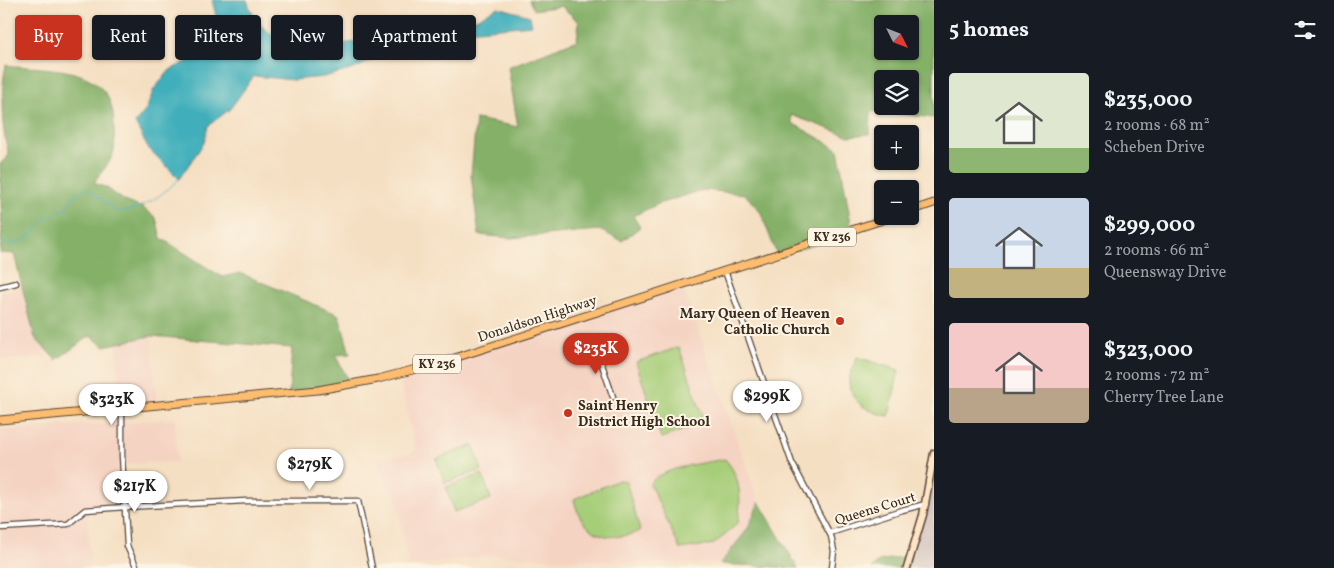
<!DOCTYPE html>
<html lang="en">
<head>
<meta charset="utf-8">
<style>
	body { margin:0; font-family:Vollkorn,serif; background:#242831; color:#f1f3f6; height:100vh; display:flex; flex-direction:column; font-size:19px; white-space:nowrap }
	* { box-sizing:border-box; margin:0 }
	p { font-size:16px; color:#9ea1a6 }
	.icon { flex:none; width:28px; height:28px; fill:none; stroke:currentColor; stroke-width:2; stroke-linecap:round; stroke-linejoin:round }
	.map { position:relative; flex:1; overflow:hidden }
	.sheet { display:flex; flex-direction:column; background:#171b24; width:400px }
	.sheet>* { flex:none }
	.hud { position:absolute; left:15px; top:15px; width:475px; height:45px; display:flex; gap:10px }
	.needle { width:32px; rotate:132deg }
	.buttons { position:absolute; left:874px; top:15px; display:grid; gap:10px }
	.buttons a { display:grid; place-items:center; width:45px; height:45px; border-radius:5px; background:#171b24; box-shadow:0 1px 4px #0004; font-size:25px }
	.price { position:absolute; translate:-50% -42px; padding:0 11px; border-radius:18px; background:#fff; color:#222; font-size:16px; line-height:32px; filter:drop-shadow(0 1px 2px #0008) }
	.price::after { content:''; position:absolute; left:50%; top:30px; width:15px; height:11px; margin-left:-8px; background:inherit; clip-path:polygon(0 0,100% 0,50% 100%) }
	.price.active { background:#c8321e; color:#fff }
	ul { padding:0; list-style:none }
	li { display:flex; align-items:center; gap:15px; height:125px; padding:0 15px }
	li span { display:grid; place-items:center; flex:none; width:140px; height:100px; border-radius:5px; color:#555 }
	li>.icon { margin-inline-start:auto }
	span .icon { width:60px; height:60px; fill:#fffc; stroke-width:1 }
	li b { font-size:21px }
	h2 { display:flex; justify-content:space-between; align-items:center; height:60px; padding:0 15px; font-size:21px }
	.tag { padding:0 18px; border-radius:5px; background:#171b24; box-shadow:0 1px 4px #0004; font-size:18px; line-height:45px }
	.tag.active { background:#c8321e; color:#fff }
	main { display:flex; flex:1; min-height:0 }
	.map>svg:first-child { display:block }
	.built { fill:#f5d3c2 }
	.industrial { fill:#d1c0bd }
	.green { fill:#a6cd78; stroke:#707c4b }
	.forest { fill:#84b068; stroke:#606d43; fill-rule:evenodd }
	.water { fill:#40afbb; stroke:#3e6c6c }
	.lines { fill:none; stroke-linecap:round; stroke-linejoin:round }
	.stream { stroke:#40afbb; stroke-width:1 }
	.minor-casing { stroke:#574537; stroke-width:7 }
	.secondary-casing { stroke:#574537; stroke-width:9 }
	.primary-casing { stroke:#574537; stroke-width:9 }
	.minor { stroke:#fff; stroke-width:4.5 }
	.secondary { stroke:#fee5c5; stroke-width:6 }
	.primary { stroke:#fcbd6f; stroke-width:7 }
	.poi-dot { fill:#c8321e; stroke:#fcf5e5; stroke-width:2 }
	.labels { text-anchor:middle; stroke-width:4; stroke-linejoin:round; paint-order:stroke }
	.shield { fill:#fcf5e5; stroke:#75675a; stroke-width:1 }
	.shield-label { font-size:12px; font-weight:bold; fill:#3b2a1e }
	.poi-label { font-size:14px; font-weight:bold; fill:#3b2a1e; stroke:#fcf5e5; text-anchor:end }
	.street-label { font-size:14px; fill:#3b2a1e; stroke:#fcf5e5 }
</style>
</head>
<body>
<main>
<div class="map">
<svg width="934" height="568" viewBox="0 0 934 568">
	<rect width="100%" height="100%" fill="#fcf5e5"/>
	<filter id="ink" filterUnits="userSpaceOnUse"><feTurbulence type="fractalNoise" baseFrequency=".02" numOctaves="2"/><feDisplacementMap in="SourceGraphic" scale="10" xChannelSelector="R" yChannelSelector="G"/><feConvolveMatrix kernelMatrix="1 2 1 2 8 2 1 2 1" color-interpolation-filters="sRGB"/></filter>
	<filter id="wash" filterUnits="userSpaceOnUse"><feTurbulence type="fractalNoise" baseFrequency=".0096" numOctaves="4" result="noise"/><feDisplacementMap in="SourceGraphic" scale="20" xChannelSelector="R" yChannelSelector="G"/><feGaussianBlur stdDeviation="1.12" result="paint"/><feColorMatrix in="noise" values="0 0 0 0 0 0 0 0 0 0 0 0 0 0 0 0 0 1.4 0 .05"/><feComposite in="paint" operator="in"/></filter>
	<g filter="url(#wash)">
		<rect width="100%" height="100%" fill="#f5dfc2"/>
		<path class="built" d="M 682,284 L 759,502 L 798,568 L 772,568 L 747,564 L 626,563 L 492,555 L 409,566 L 396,498 L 375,459 L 416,452 L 399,374 Z
			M 21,287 L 46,357 L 0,360 L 0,292 Z
			M 116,333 L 151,336 L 157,405 L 120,407 Z
			M 175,419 L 177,462 L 122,464 L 125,507 L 88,510 L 90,568 L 0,568 L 0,430 Z"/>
		<path class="industrial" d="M 934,453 L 934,568 L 907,568 L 923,515 Z"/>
		<path class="green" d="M 679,347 L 705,423 L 661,438 L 636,362 Z
			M 857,357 L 899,370 L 889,416 C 870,413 849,403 849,380 C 850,373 855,364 857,357 Z
			M 473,445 L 482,470 L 445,483 L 436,459 Z
			M 725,459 C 742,478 741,500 738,523 L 714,544 L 680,549 L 650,484 C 661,467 705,463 725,459 Z
			M 482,474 L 491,499 L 454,512 L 446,487 Z
			M 619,480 L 626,481 L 640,531 C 608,544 581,535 574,499 Z"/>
		<path class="forest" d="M 529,0 L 934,0 L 934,118 L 871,111 L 870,134 L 849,136 L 791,115 L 792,123 L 838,149 L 853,235 L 777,255 L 761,213 L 745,194 L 703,190 L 658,204 L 633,216 L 640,227 L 622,241 L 599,230 L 511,238 L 479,235 L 471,175 L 476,119 L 518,127 L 508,67 L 577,40 L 579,22 L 561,6 L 534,10 ZM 882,24 L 910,24 L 910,51 L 882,51 ZM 882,79 L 910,79 L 910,106 L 882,106 Z
			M 6,65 C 51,71 114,62 114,127 C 114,135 116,146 113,154 C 110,164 99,174 94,183 L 107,188 L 126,202 L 143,208 L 156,218 L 161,238 L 222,277 L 240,273 L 339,315 L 350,354 L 335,355 L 350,383 L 289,393 L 292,348 L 151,336 L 104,346 L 90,336 L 56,360 L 35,338 L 14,254 L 0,253 L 2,233 L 0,164 L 9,155 C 1,128 0,92 6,65 Z
			M 759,502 L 798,568 L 720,564 L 747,530 Z
			M 911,555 L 907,568 L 872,568 L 879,561 Z"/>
		<path class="water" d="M 212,0 L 247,0 C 268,68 354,42 404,32 L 414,35 L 476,19 L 498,7 L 530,16 L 532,25 L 446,33 L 384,54 L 354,69 L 324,77 L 293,80 L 254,76 L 230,109 L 208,126 L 204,143 L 179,179 L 148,148 L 135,123 L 146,110 L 154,89 L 170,70 L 213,49 L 217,20 Z"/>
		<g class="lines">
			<path class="stream" d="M 0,242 L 13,245 L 32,235 L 45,219 L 66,208 L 75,194 L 87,188 L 117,212 C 143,210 161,196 179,179"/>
		</g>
	</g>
	<g filter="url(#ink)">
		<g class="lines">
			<g class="minor-casing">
				<path id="minor" d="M 725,271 L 792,463 L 831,536 L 834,551 L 832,568
					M 0,287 L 16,283
					M 596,347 L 613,397
					M 122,409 L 122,455 L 127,546 L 137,568
					M 0,528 L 68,524 L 85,510 L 125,507 L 246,501 L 358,501 L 372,568
					M 830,533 L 902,510 L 926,504"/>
			</g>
			<g class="secondary-casing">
				<path id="secondary" d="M 907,568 L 923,515 L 934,453"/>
			</g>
			<g class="primary-casing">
				<path id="primary" d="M 910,211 L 934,203
					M 0,420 L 318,390 L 378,379 L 439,363 L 895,216"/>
			</g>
			<use href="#minor" class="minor"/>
			<use href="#secondary" class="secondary"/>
			<use href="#primary" class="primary"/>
		</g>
	</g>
	<g class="poi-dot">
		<circle cx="840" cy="321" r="5"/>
		<circle cx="568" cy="413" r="5"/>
	</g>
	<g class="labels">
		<g class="shield">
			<rect x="808" y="227.5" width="48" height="19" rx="4"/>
			<rect x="413" y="354.5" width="48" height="19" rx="4"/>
		</g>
		<g class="shield-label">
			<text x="832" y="241">KY 236</text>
			<text x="437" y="368">KY 236</text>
		</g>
		<g class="poi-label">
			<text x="830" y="318">Mary Queen of Heaven<tspan x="830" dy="16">Catholic Church</tspan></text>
			<text x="578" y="410" text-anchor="start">Saint Henry<tspan x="578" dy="16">District High School</tspan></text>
		</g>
		<g class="street-label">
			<text transform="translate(537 318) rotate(-18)" y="5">Donaldson Highway</text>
			<text transform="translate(875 508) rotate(-17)" y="5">Queens Court</text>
		</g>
	</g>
</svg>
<div class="buttons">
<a><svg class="needle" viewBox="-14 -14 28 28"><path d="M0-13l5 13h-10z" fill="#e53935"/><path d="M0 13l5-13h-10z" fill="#9ea1a6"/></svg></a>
<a><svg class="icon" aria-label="layers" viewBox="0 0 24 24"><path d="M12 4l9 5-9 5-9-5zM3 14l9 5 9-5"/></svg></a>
<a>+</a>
<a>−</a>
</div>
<b class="price active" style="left:596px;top:375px">$235K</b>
<b class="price" style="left:767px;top:423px">$299K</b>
<b class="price" style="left:112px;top:426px">$323K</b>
<b class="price" style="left:310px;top:491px">$279K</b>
<b class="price" style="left:135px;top:513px">$217K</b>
<div class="hud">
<a class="tag active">Buy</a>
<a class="tag">Rent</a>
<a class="tag">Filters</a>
<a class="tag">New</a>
<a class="tag">Apartment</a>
</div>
</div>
<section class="sheet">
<h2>5 homes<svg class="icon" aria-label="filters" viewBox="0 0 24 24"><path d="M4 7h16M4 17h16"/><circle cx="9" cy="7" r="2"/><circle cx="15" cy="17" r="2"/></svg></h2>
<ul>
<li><span style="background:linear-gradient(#dfe7d0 75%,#8fb573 0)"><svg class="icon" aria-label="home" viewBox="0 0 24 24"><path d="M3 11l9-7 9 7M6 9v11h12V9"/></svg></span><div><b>$235,000</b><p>2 rooms · 68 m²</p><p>Scheben Drive</p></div></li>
<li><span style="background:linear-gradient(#c9d6e8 70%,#c2b280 0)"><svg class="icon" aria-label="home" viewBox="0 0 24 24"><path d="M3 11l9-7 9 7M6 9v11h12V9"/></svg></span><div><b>$299,000</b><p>2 rooms · 66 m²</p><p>Queensway Drive</p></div></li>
<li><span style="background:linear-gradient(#f6c9c9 65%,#b9a48a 0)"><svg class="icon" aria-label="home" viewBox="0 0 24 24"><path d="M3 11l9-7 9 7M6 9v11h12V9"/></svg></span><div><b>$323,000</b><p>2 rooms · 72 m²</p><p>Cherry Tree Lane</p></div></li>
</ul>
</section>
</main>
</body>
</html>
